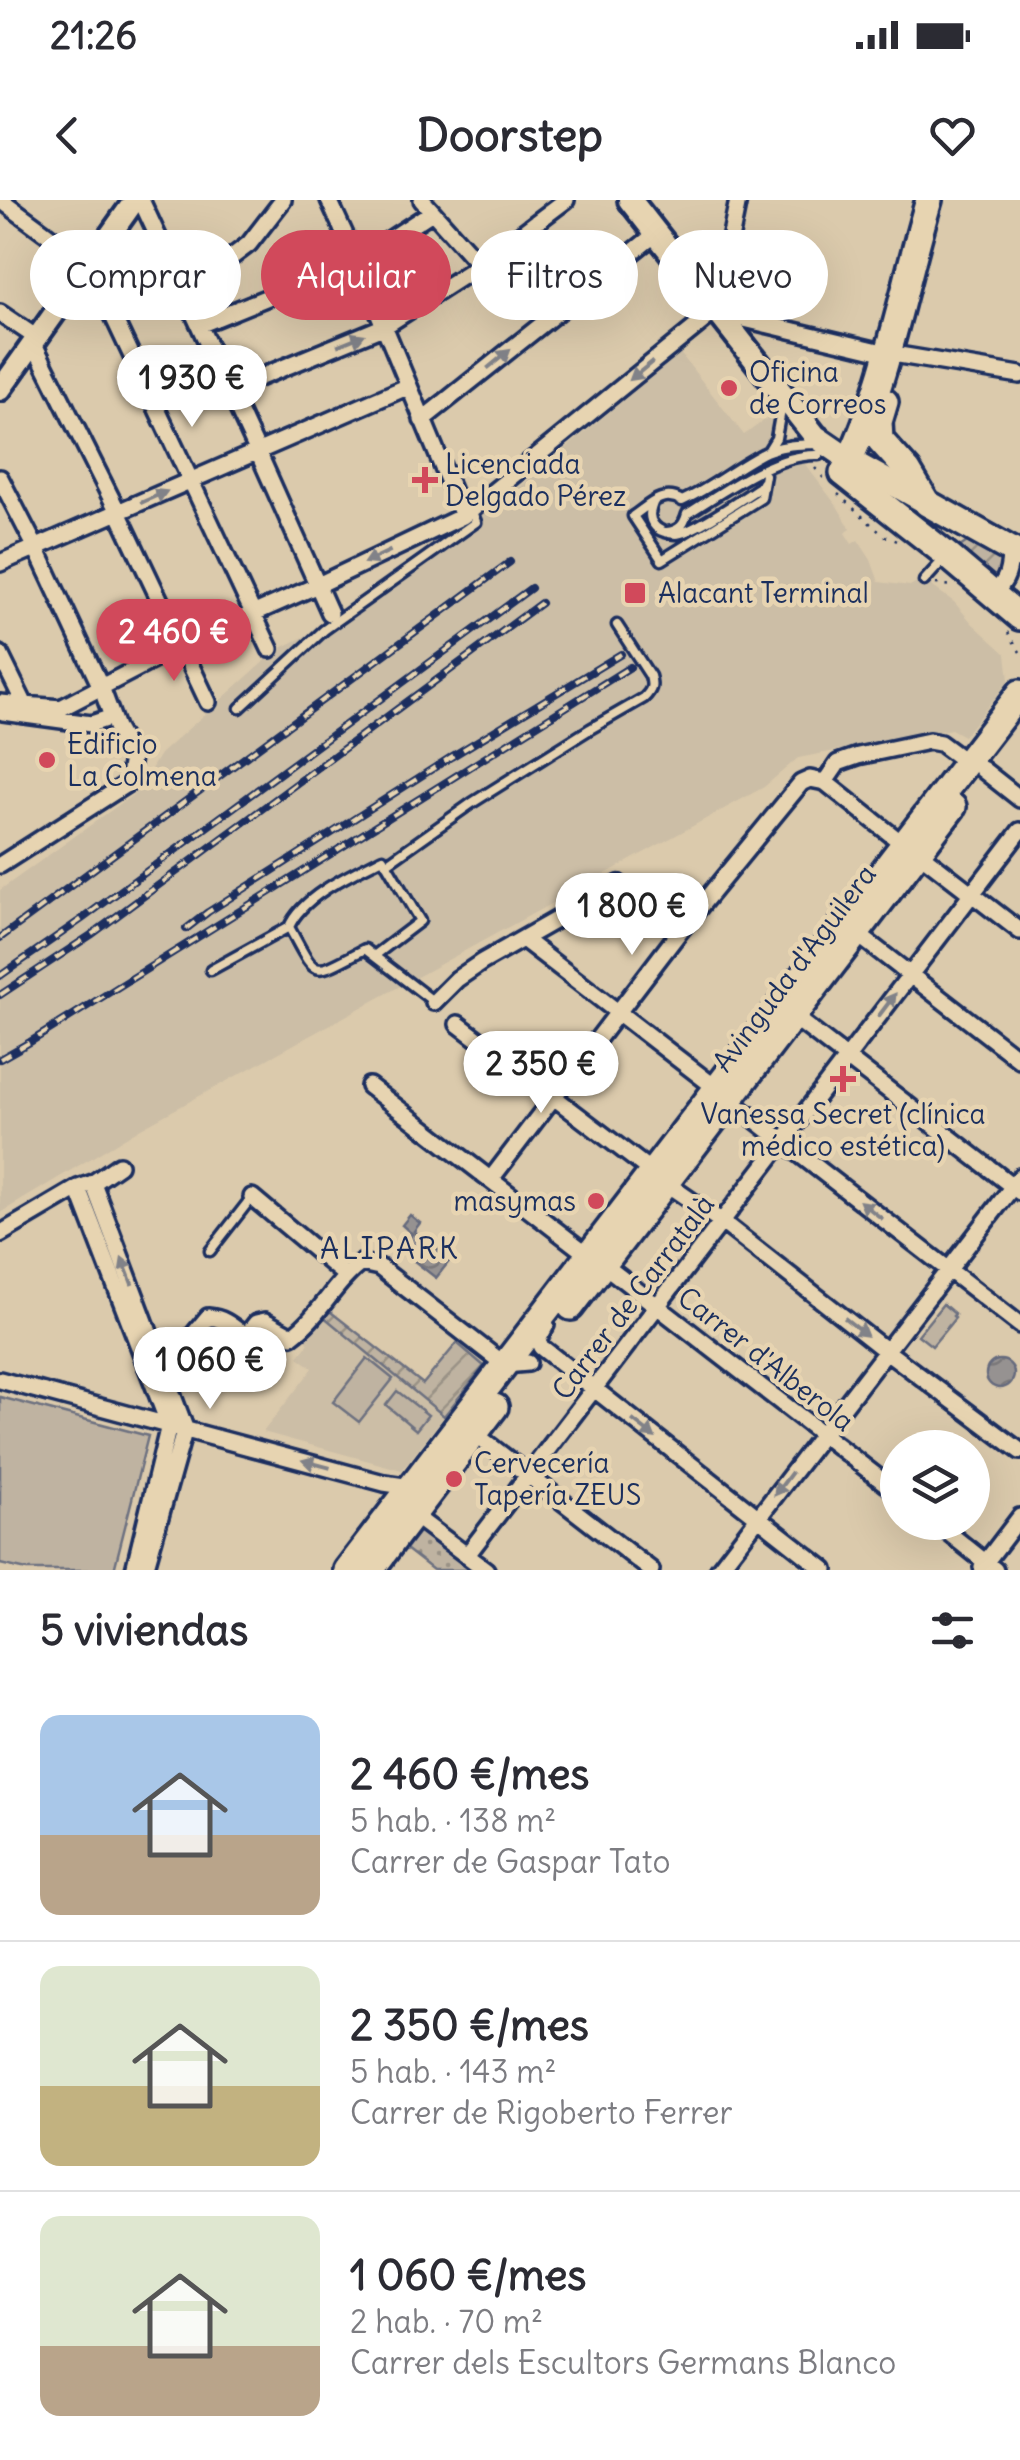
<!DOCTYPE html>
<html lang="es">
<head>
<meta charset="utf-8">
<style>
	body { margin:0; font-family:Delius,sans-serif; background:#f2f2f3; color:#2b2b33; height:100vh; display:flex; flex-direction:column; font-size:38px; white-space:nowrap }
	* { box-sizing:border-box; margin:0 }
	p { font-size:32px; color:#7c7c81 }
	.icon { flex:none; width:55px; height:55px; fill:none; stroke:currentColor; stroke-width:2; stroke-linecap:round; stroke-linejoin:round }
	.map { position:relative; height:1370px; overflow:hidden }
	.details { display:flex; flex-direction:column; background:#fff; flex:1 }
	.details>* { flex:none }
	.hud { position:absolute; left:30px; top:30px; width:960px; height:90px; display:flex; gap:20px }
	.fabs { position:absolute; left:880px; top:1230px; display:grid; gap:20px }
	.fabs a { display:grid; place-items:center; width:110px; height:110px; border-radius:50%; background:#fff; box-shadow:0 10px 40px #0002; font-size:50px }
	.price { position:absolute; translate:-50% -85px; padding:0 22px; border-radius:35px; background:#fff; color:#222; font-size:32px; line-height:65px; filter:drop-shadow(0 2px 5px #0008) }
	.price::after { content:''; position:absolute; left:50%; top:60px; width:30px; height:22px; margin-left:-15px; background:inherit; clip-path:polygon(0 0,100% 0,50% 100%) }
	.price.active { background:#d1495b; color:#fff }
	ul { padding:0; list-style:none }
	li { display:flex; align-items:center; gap:30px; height:250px; padding:0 40px }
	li+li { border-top:2px solid #e1e1e2 }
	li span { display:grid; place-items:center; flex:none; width:280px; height:200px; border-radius:20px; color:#555 }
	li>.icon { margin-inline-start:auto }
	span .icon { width:120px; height:120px; fill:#fffc; stroke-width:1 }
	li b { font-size:42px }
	h2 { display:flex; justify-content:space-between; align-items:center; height:120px; padding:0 40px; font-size:42px }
	.pill { padding:0 35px; border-radius:45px; background:#fff; box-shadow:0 10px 40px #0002; font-size:35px; line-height:90px }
	.pill.active { background:#d1495b; color:#fff }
	.status { display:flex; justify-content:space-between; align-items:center; height:70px; padding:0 50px; background:#fff; direction:ltr }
	.status svg { height:28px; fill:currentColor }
	header { display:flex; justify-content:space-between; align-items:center; height:130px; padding:0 40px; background:#fff; font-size:45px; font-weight:800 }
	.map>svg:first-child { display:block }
	.built { fill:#ccbea6 }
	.grass { fill:url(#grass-dots); stroke:#6d7180; stroke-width:2.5 }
	.park { fill:#bfb3a1; stroke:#6d7180; stroke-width:2.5 }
	.garden { fill:url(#garden-furrows); stroke:#6d7180; stroke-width:2.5 }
	.water { fill:url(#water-waves); stroke:#656a7d; stroke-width:2.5 }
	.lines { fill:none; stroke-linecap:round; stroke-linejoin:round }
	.service-casing { stroke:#1b2f5e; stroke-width:15 }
	.minor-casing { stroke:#1b2f5e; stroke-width:22 }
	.tertiary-casing { stroke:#1b2f5e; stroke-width:28 }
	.secondary-casing { stroke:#1b2f5e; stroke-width:30 }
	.primary-casing { stroke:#1b2f5e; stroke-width:32 }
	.path { stroke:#1b2f5e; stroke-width:2.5; stroke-dasharray:2.5 8; stroke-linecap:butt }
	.service { stroke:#e7d4b1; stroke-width:8 }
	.minor { stroke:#e7d4b1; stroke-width:15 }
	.tertiary { stroke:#e7d4b1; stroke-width:20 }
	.secondary { stroke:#e7d4b1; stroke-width:22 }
	.primary { stroke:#e7d4b1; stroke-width:25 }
	.rail-casing { stroke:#1b2f5e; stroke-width:8 }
	.rail { stroke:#e7d4b1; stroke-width:4; stroke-dasharray:11; stroke-linecap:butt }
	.oneway { fill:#818288 }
	.poi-dot { fill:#d1495b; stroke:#e7d4b1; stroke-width:4 }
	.labels { text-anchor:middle; stroke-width:9; stroke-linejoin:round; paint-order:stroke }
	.poi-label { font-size:28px; fill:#1b2f5e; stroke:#e7d4b1; text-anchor:start }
	.street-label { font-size:28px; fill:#1b2f5e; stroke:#e7d4b1 }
	.neighbourhood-label { font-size:30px; letter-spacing:2.5px; fill:#1b2f5e; stroke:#e7d4b1 }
</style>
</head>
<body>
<div class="status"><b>21:26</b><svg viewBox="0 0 49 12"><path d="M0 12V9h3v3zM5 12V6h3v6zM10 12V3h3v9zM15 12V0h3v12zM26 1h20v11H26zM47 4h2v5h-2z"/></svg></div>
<header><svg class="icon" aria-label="back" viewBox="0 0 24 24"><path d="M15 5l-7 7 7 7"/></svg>Doorstep<svg class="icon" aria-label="heart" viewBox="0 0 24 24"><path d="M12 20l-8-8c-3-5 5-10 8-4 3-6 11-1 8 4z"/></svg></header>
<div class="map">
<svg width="1020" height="1370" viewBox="0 0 1020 1370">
	<defs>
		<pattern id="grass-dots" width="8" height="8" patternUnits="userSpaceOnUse" patternTransform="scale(2.5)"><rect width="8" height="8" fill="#bfb3a1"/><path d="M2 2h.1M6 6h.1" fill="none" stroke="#9a9286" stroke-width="1.8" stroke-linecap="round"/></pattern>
		<pattern id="garden-furrows" width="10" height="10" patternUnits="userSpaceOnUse" patternTransform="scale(2.5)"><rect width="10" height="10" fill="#bfb3a1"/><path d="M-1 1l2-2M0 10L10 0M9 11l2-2" fill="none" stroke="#9a9286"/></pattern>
		<pattern id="water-waves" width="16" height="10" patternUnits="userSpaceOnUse" patternTransform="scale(2.5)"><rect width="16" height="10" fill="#969291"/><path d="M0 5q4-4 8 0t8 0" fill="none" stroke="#7a787a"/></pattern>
	</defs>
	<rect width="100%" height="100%" fill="#dbcaac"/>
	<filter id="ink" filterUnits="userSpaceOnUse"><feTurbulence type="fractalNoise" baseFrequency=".01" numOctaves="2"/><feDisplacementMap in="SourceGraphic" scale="20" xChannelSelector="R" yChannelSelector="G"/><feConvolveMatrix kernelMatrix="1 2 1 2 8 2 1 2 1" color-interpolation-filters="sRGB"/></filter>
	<g filter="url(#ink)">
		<path class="built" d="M 680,153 L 744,235 L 769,217 L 837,306 L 851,329 L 845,333 L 852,344 L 858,340 L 871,360 L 879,382 L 910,386 L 922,379 L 954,402 L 972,423 L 1006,454 L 1009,480 L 964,536 L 951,529 L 798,558 L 764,587 L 141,928 L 0,1013 L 0,690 L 138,591 L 160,554 L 277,450 L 310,434 L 516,290 Z
			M 323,1116 L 444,1216 L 402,1270 L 263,1232 L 313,1168 L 298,1157 L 309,1143 L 306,1139 L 309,1135 L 307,1133 L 312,1130 Z"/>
		<path class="grass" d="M 421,1329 L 472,1370 L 433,1370 L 406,1349 Z"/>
		<path class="park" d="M 943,1104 L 955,1114 L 953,1116 L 955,1118 L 932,1146 L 918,1135 Z
			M 367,1158 L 393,1179 L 359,1222 L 333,1202 Z
			M 397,1191 L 428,1215 L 416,1230 L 386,1205 Z
			M 0,1197 L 148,1236 L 114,1370 L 27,1370 L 0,1364 Z"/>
		<path class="garden" d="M 967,342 L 981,346 L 1005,361 L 999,382 L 957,349 Z
			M 327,1109 L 423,1184 L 457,1143 L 484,1166 L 444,1216 L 323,1116 Z"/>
		<path class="water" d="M 410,1015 L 420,1023 L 414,1031 L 451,1059 L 436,1078 L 399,1049 L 412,1034 L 402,1025 Z
			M986 1174a14 14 0 1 1 28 0a14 14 0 1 1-28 0Z"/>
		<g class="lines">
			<g class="service-casing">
				<path id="service" d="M 768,251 L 776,238 L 781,210
					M 765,275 L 761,298 L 662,360 L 633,316 C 649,305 663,289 682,301 C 712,288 737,266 766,252 C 781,245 798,245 814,244
					M 653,303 C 650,311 648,318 654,325 C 658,331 669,334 676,334 C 692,334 744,297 760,287 L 762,283
					M 667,332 C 679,331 684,325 687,314 C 723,292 775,253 819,255
					M 924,381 L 944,359
					M 240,508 L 324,430 L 476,322 L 471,309
					M 386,664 L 472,603 L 590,529 L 644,498 C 652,490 653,486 650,476 L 617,425
					M 374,756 L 420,721 L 383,658 C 352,674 303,695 289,727 C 318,780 310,777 365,749 L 434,802
					M 211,770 L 289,727
					M 210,1051 L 252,997"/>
			</g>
			<g class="minor-casing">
				<path id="minor" d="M 1,0 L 89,65 L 270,449
					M 141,0 L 258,252 L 330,413
					M 329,0 L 357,61 L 463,316
					M 422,0 L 480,65
					M 184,93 L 249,44 L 283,0
					M 714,107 L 718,100 L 738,0
					M 0,113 L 37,138
					M 199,125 L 357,61 L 432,12
					M 34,144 L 118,312 L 208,502
					M 229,190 L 385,126 L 480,65 L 566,0
					M 422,220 L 648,40
					M 0,278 L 36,348 L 101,487 L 117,530 L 132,557 L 128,583 L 0,665
					M 0,363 L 409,186
					M 992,394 C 1008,382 1010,368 1010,349
					M 0,454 L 25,505
					M 0,503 L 61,508 L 180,446 L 318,385 L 463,316 L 708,117 L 719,113 L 887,153 L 1020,175
					M 3,512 L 91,524 L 112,517
					M 982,569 L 1020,599
					M 825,582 L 838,563 L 858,556 L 929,541 L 940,543 L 967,563
					M 919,653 L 1020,731
					M 852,734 L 857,734 L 869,743 L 1020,860
					M 523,739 L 716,888
					M 434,802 L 457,779 L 482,762 L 619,684 L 680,731
					M 794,817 L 1020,992
					M 458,824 L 652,972
					M 369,886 L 592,1058
					M 731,901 L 1020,1125
					M 491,979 L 680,731 L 801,583 L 810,579 L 825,582 L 903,644
					M 93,983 L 185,1228 L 145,1370
					M 667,984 L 722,1022 L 885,1150 L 1020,1251
					M 78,988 L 169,1225 L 134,1370
					M 252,997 L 345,1075
					M 0,1034 L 78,988 L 93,983 L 119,965
					M 604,1065 L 898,1293
					M 546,1125 L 538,1140 L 541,1147 L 825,1370
					M 162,1163 L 173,1159 L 208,1117 C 222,1118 230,1124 241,1133 L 249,1132 L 256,1123 L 265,1121 L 292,1136 C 319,1117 334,1083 361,1063 L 379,1067 L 505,1165 L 528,1163
					M 0,1180 L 384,1283 L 411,1287
					M 475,1234 L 651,1370
					M 413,1315 L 486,1370
					M 935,1322 L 995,1370
					M 467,1355 L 1020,631
					M 982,1367 L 1020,1317
					M 718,1370 L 1020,977"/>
			</g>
			<g class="tertiary-casing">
				<path id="tertiary" d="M 0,190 L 135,0"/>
			</g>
			<g class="secondary-casing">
				<path id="secondary" d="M 630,0 L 815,236 L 850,260 L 927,303"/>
			</g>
			<g class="primary-casing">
				<path id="primary" d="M 929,0 C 902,90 886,190 843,273 L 947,355 L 1020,417
					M 885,202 L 879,222 L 880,240 L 908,271 L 927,303 L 1020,355
					M 571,1107 L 953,607
					M 347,1370 L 1020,493
					M 371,1370 L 495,1207"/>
			</g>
			<path class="path" d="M 815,268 L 826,281
				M 838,294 L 883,335 L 902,343
				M 936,384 L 953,386
				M 1008,432 L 1020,452"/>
			<use href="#service" class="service"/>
			<use href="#minor" class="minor"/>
			<use href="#tertiary" class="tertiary"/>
			<use href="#secondary" class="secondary"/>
			<use href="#primary" class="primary"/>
			<g class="rail-casing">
				<path id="rail" d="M 186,729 L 208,712 L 451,557 L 621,454
					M 0,738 L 510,362
					M 0,776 L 82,719 L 531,388
					M 0,795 L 91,735 L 541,403
					M 0,859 L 30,842 L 630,467"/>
			</g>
			<use href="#rail" class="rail"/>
		</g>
		<defs><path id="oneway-solid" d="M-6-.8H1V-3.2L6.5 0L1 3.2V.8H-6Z" transform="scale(2.5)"/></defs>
		<g class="oneway">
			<use href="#oneway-solid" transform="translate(351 140) rotate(-22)"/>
			<use href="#oneway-solid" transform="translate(499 159) rotate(-39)"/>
			<use href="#oneway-solid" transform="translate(641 171) rotate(141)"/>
			<use href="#oneway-solid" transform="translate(154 297) rotate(-24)"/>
			<use href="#oneway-solid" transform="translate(377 357) rotate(155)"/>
			<use href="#oneway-solid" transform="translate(887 805) rotate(-53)"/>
			<use href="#oneway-solid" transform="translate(871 1010) rotate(-142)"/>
			<use href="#oneway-solid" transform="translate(127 1071) rotate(-111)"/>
			<use href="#oneway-solid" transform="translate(856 1127) rotate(38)"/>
			<use href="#oneway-solid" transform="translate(644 1229) rotate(38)"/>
			<use href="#oneway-solid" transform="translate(316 1264) rotate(-165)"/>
			<use href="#oneway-solid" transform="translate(783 1284) rotate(127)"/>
		</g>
	</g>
	<g class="poi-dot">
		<circle cx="729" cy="188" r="10"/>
		<path d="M420 265h10v10h10v10h-10v10h-10v-10h-10v-10h10z"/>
		<rect x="623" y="381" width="24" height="24" rx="5"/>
		<circle cx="47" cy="560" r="10"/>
		<path d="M838 864h10v10h10v10h-10v10h-10v-10h-10v-10h10z"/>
		<circle cx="596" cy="1001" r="10"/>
		<circle cx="454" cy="1279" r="10"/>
	</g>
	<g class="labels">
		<g class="poi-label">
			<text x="749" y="182">Oficina<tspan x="749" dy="32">de Correos</tspan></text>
			<text x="445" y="274">Licenciada<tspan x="445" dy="32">Delgado Pérez</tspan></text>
			<text x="658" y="403">Alacant Terminal</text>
			<text x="67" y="554">Edificio<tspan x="67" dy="32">La Colmena</tspan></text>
			<text x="843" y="924" text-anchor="middle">Vanessa Secret (clínica<tspan x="843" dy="32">médico estética)</tspan></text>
			<text x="576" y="1011" text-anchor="end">masymas</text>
			<text x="474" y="1273">Cervecería<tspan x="474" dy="32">Tapería ZEUS</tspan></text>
		</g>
		<g class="street-label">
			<text transform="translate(794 768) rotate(-53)" y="10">Avinguda d'Aguilera</text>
			<text transform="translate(633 1097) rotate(-53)" y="10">Carrer de Carratalà</text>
			<text transform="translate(766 1159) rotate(38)" y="10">Carrer d'Alberola</text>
		</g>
		<g class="neighbourhood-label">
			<text x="390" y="1059">ALIPARK</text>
		</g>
	</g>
</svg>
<div class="fabs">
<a><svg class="icon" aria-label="layers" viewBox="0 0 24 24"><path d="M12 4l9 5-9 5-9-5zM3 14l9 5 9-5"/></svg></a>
</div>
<b class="price" style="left:192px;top:230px">1 930 €</b>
<b class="price active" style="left:174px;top:484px">2 460 €</b>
<b class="price" style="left:632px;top:758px">1 800 €</b>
<b class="price" style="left:541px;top:916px">2 350 €</b>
<b class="price" style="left:210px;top:1212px">1 060 €</b>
<div class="hud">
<a class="pill">Comprar</a>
<a class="pill active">Alquilar</a>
<a class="pill">Filtros</a>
<a class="pill">Nuevo</a>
</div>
</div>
<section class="details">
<h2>5 viviendas<svg class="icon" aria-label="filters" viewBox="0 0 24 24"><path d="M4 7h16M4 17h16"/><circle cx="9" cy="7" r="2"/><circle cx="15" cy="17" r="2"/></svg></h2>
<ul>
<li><span style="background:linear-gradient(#a9c7e8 60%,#b9a48a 0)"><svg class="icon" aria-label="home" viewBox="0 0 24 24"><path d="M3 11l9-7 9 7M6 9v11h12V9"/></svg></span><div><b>2 460 €/mes</b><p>5 hab. · 138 m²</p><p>Carrer de Gaspar Tato</p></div></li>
<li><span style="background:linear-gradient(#dfe7d0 60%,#c2b280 0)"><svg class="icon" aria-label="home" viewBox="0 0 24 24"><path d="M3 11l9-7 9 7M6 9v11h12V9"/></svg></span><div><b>2 350 €/mes</b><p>5 hab. · 143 m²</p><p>Carrer de Rigoberto Ferrer</p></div></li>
<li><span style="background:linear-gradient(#dfe7d0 65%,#b9a48a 0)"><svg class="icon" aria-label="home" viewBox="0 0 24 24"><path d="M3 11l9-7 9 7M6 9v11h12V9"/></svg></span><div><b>1 060 €/mes</b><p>2 hab. · 70 m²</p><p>Carrer dels Escultors Germans Blanco</p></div></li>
</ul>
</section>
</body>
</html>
